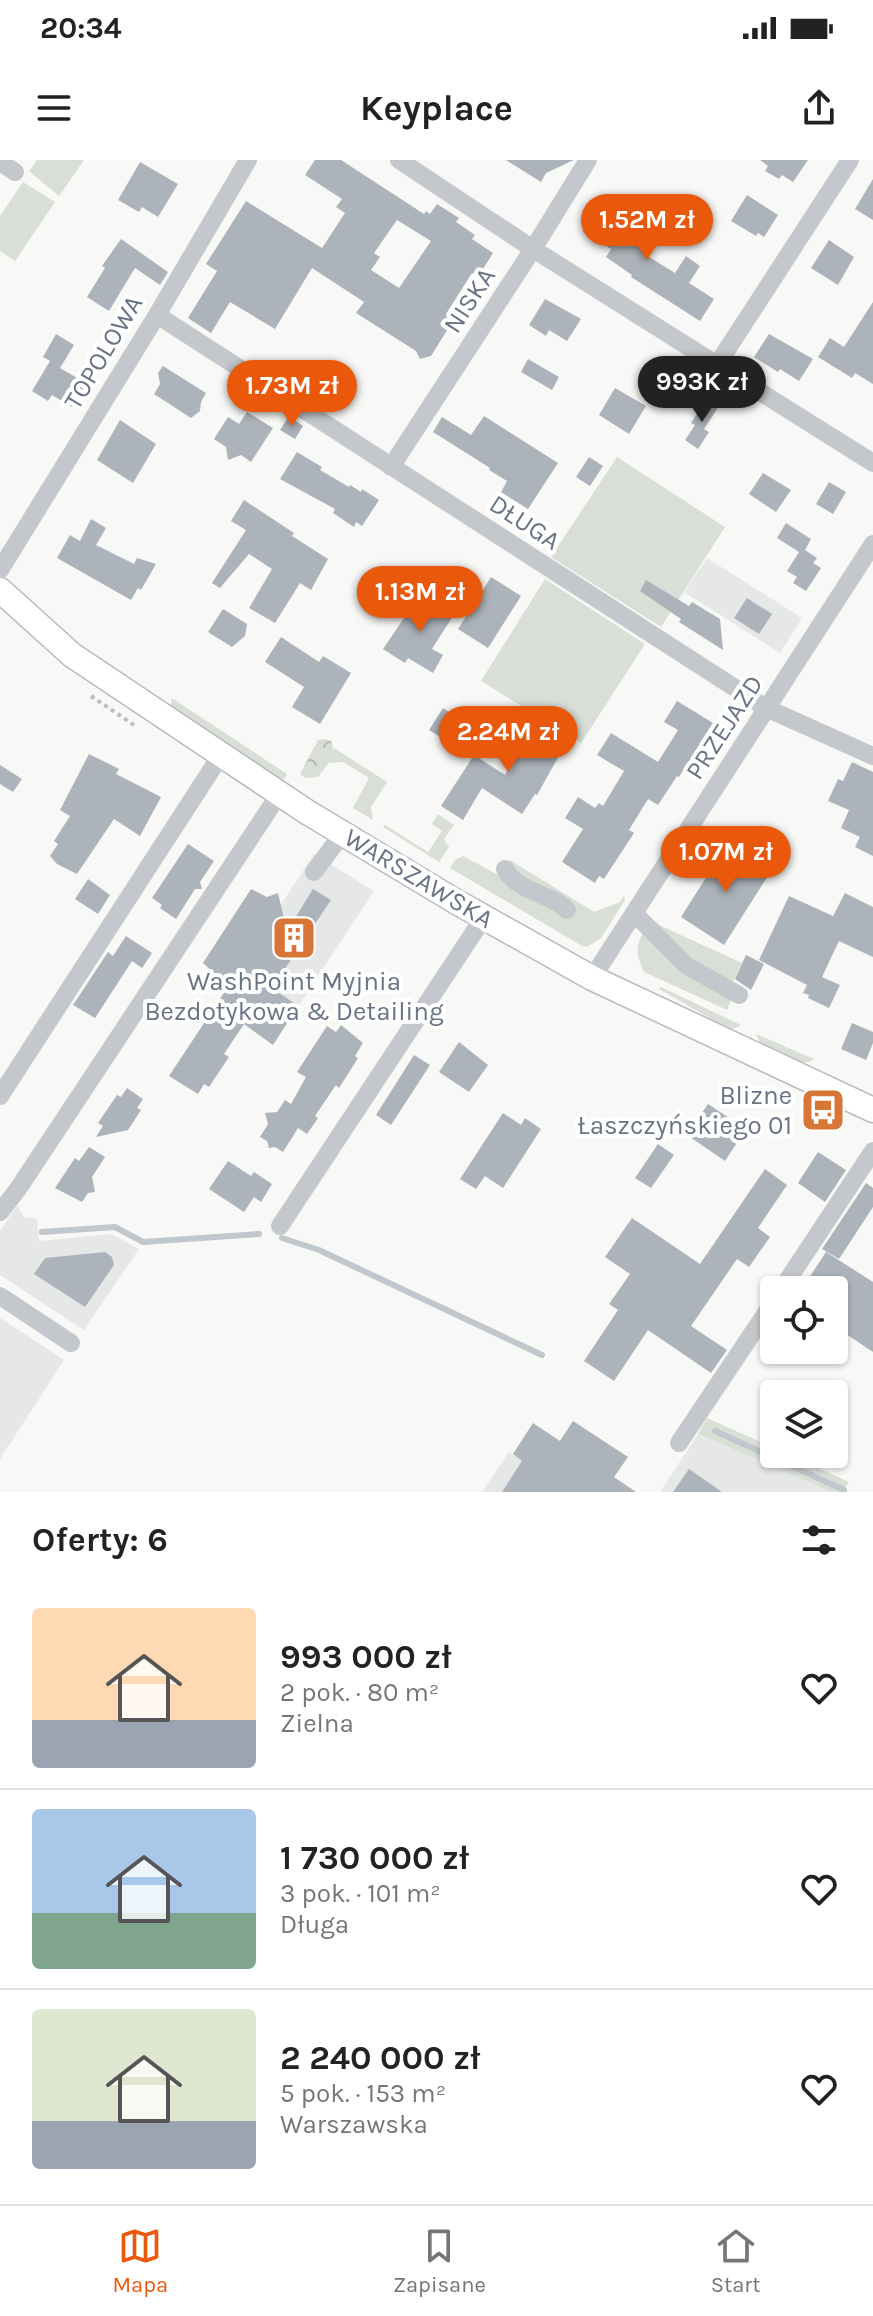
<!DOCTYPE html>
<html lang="pl">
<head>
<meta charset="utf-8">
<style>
	body { margin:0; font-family:Karla,sans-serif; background:#f2f2f2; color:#222; height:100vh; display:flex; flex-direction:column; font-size:30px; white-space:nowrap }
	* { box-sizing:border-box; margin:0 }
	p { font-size:26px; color:#767676 }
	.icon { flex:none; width:44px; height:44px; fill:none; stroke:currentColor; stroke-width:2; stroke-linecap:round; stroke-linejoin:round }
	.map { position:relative; height:1332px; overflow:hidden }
	.sheet { display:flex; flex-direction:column; background:#fff; flex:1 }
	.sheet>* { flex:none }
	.tools { position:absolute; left:760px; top:1116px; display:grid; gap:16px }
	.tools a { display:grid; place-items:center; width:88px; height:88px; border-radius:8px; background:#fff; box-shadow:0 2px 6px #0004; font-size:40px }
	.price { position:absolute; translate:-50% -68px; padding:0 18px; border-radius:28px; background:#ea580c; color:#fff; font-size:26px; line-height:52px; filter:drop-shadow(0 2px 4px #0008) }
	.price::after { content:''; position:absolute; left:50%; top:48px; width:24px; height:18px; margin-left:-12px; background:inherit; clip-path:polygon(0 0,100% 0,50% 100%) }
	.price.current { background:#222; color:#fff }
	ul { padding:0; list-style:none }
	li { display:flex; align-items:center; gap:24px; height:200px; padding:0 32px }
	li+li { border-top:2px solid #e0e0e0 }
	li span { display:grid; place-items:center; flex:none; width:224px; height:160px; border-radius:8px; color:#555 }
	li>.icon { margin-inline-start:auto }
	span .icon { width:96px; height:96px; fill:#fffc; stroke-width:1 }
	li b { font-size:34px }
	h2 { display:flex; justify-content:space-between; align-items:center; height:96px; padding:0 32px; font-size:34px }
	.status { display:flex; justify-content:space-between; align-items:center; height:56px; padding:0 40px; background:#fff; direction:ltr }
	.status svg { height:22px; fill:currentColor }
	header { display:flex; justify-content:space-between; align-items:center; height:104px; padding:0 32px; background:#fff; font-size:36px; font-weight:700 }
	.tab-bar { display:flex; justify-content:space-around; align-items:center; height:112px; border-top:2px solid #e0e0e0; background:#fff; font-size:22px; color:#767676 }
	.tab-bar a { display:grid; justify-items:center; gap:4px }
	.tab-bar .current { color:#ea580c }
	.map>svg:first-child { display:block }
	.built { fill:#e6e7e7 }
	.grass { fill:#d9dfd7 }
	.forest { fill:url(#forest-crowns) }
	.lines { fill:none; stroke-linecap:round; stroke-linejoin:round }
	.stream { stroke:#c0c7cd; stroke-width:6 }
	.building { fill:#adb3ba; fill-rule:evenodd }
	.major-casing { stroke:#b7babf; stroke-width:27 }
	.path { stroke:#bcbec1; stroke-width:4; stroke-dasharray:4 4; stroke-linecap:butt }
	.minor { stroke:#c4c7cb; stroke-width:18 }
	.major { stroke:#fff; stroke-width:24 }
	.labels { text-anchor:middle; stroke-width:8; stroke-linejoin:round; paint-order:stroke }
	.street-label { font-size:26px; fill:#697485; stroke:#fff }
	.poi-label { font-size:26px; fill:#697485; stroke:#fff }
</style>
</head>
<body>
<div class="status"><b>20:34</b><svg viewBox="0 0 49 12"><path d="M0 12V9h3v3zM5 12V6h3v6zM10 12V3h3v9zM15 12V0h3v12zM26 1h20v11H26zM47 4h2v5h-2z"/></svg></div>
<header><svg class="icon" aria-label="menu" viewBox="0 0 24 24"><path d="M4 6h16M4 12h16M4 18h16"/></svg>Keyplace<svg class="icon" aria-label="share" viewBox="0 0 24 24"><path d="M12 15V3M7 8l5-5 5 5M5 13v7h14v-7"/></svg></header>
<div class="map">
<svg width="873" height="1332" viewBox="0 0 873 1332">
	<defs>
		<pattern id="forest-crowns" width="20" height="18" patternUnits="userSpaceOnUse" patternTransform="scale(2)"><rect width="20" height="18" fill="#d9dfd7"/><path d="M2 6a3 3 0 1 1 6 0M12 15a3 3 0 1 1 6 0" fill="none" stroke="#b4b9b4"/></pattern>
	</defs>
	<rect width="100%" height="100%" fill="#f8f8f6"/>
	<path class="built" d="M 707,398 L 802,458 L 780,493 L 684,432 Z
		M 314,694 L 374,731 L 273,885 L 216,844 Z
		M 17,1045 L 24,1057 L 37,1059 L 39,1081 L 111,1074 L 139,1089 L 84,1170 L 0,1115 L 0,1071 Z
		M 0,1158 L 64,1200 L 0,1299 Z
		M 698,1274 L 832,1332 L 660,1332 Z
		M 509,1292 L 568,1332 L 482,1332 Z"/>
	<path class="grass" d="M 37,0 L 84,0 L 59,36 L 29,11 Z
		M 23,22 L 55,42 L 15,101 L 0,91 L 0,56 Z
		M 617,297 L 725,367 L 661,467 L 551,397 Z
		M 545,419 L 645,484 L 581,583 L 481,521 Z
		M 172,538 L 287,614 L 285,618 L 280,619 L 170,550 Z
		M 334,588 L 387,622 L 371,647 L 373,660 L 353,648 L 369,618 L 343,602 L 328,603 Z
		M 438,654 L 454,665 L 444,679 L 449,687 L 439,702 L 383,667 L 385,665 L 428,692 L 442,671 L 432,664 Z
		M 463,696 L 500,716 L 510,700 L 594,752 L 620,742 L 624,736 L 625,740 L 601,778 L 587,787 L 582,786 L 450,708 L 455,700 Z
		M 650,761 L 742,803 L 733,822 L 738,824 L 727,850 L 644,812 C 633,788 637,783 650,761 Z
		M 661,827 L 741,865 L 733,869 L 727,868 L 659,829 Z
		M 756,874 L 814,899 C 798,910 776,893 761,885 Z
		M 707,1258 L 774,1288 L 774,1294 L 787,1294 L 849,1322 L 843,1332 L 832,1332 L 698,1274 Z"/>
	<path class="forest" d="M 325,579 L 331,581 C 337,595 327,605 318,617 L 305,618 L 300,614 L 318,580 Z"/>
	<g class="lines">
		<path class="stream" d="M 42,1072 L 115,1067 L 143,1082 L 259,1074
			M 282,1078 L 319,1090 L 542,1195
			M 715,1271 L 844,1330"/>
	</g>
	<path class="building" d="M 315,0 L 341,0 L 424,54 L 426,51 L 430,54 L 437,44 L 459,58 L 456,62 L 475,75 L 472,79 L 493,93 L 478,117 L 472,113 L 446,154 L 454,159 L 431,196 L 420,199 L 416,191 L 356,153 L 364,142 L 312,108 L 275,169 L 230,142 L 211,173 L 188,158 L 217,111 L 206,104 L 246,41 L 322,88 L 345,53 L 336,47 L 342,39 L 305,15 ZM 397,60 L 431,81 L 399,128 L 371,110 L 380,97 L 374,93 Z
		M 506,0 L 574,0 L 546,13 L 541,22 Z
		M 760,0 L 808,0 L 793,22 L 782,15 L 779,19 L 765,11 L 768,6 Z
		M 140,2 L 178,24 L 158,57 L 142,47 L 139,52 L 118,40 Z
		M 873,19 L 873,60 L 855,49 Z
		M 747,35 L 778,55 L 764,77 L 758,73 L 756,76 L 731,61 Z
		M 600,45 L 612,53 L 617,46 L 641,60 L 629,80 L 648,92 L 646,95 L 675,113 L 686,96 L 700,106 L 689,123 L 714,139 L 700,161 L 631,117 L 632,115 L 606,97 L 611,89 L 583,72 Z
		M 121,79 L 168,112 L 160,125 L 135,108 L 109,151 L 87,137 L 105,108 L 102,106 Z
		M 829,80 L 854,97 L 838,125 L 811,108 Z
		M 545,139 L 581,159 L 567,181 L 549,170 L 546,176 L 529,165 Z
		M 873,142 L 873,224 L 855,213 L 852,218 L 818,197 L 830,178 L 844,187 Z
		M 56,174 L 74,185 L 60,208 L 86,223 L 72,247 L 52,235 L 48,241 L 32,231 L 50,201 L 43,197 Z
		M 769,174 L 813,199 L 799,221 L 780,209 L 778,212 L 754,197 Z
		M 528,199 L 559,217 L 552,230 L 521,212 Z
		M 678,200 L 693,210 L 681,228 L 666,218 Z
		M 163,206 L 206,233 L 201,242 L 200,251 L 191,258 L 154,234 L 160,224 L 158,213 Z
		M 615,228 L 646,246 L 629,274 L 599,255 Z
		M 707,238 L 719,246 L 704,269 L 709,272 L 698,289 L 685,280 L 695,265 L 691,263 Z
		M 247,252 L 273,268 L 251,302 L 241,295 L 228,300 L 226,287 L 214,279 L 228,257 L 239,264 Z
		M 289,256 L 303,266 L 295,279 L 280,270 Z
		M 484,256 L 558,303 L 528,349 L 501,332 L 507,321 L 489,310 L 490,308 L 433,272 L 442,257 L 471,275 Z
		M 120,260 L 156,284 L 133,323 L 97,300 Z
		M 297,292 L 322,307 L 320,310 L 349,327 L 350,325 L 361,332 L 362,329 L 379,340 L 362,366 L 356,362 L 354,367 L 333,353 L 335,349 L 280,319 Z
		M 589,297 L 603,306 L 590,326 L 576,317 Z
		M 763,313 L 791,330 L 776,352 L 749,334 Z
		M 829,322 L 846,332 L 833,354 L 816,344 Z
		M 244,340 L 294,373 L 292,376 L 328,399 L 311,430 L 300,423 L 275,463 L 249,448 L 272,409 L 249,394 L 220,428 L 212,423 L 246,370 L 231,361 Z
		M 91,359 L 106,368 L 96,385 L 134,404 L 137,398 L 156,404 L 141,430 L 138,428 L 131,440 L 57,398 L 70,375 L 80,381 Z
		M 786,363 L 811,379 L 805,390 L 817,398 L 813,403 L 821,408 L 806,431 L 793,423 L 797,417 L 787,411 L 799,392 L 777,378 Z
		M 491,417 L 521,436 L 488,488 L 458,469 Z
		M 646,420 L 689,446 L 692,442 L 720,459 L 723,490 L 679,462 L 681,459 L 640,431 Z
		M 421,433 L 453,456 L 432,489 L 443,495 L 433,513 L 408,498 L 405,503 L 383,489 Z
		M 747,438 L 772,454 L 759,474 L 734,458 Z
		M 223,449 L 247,464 L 245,476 L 232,487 L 208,472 Z
		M 281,477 L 319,502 L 323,496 L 351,513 L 320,564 L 292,547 L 304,527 L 265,502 Z
		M 677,541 L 713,563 L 679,617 L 677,616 L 658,645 L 648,639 L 629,670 L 634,673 L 604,719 L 599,716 L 595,723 L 562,702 L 583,669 L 565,658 L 578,637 L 595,648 L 599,643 L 603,646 L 624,611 L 597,595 L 611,573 L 658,602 L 678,570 L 664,562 Z
		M 443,548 L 480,572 L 467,594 L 429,570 Z
		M 526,560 L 565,585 L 537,635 L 535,634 L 522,654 L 482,628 L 463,660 L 441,646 L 474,595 L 505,615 L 522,586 L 513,580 Z
		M 89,594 L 119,609 L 116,614 L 161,637 L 140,676 L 114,659 L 77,714 L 57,704 L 50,696 L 58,684 L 54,681 L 70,656 L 60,650 Z
		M 852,602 L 873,612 L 873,696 L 855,687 L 860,677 L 841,668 L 849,650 L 828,641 L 838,619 L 843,621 Z
		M 0,605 L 22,619 L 13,632 L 0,624 Z
		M 728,683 L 771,711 L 724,785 L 681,757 Z
		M 188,684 L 214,701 L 200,722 L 202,729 L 195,729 L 176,759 L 160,748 L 162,745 L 152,738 Z
		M 88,719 L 110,735 L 98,754 L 75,739 Z
		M 251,729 L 267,737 L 278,733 L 287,771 L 313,729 L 331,740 L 272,828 L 298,846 L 273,885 L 244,864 L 224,894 L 229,897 L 209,927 L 204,924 L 198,934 L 169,916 L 226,830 L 216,822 L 214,813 L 203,803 Z
		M 845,733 L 873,747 L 873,797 L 839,781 L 822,817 L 840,825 L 829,848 L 808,838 L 809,835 L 803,833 L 807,825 L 759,800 L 789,736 L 833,756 Z
		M 126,776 L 152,793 L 142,808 L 132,801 L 95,858 L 73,845 L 108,792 L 113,796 Z
		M 746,795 L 764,804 L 751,830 L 735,819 Z
		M 852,863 L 873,872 L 873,883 L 866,900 L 841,889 Z
		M 341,865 L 363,883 L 355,896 L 358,898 L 339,928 L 336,925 L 315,956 L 318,958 L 307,974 L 298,968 L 283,992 L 275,987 L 269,988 L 267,981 L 260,977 L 268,964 L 265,953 L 277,952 L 285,940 L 291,944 L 306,917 L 297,912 L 327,866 L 336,872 Z
		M 459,882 L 488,905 L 469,932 L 439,912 Z
		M 414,895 L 430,905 L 391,965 L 376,955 Z
		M 127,928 L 143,939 L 137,948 L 141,950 L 128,970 L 96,977 L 103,966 L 98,963 L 117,935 L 121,937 Z
		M 708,944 L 746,969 L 725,1001 L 687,975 Z
		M 503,953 L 521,965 L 525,958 L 541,969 L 503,1028 L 485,1016 L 476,1029 L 460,1019 Z
		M 658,984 L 674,995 L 651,1028 L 635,1018 Z
		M 89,987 L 105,997 L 92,1017 L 95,1032 L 88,1033 L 82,1042 L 55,1028 L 75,998 L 79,1001 Z
		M 818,992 L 846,1010 L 825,1042 L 798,1023 Z
		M 228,1001 L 251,1016 L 254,1012 L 272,1024 L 261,1042 L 254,1037 L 244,1052 L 209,1029 Z
		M 765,1009 L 787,1025 L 758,1068 L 770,1077 L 749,1107 L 737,1099 L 691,1166 L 727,1190 L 711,1213 L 648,1170 L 614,1221 L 584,1201 L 618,1150 L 609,1144 L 630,1114 L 605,1097 L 632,1058 L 700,1104 Z
		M 866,1023 L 873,1028 L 873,1047 L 839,1099 L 822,1089 Z
		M 105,1092 L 112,1097 L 114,1105 L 85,1147 L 34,1114 L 45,1098 Z
		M 826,1092 L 873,1122 L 873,1192 L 834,1166 L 834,1130 L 801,1130 Z
		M 573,1261 L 628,1297 L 614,1317 L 636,1332 L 502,1332 L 522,1301 L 513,1294 L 533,1263 L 560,1281 Z
		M 689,1309 L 722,1332 L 673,1332 Z"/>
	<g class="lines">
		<g class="major-casing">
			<path id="major" d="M 0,430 L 72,495 L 307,652 L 455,741 L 592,818 L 873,950"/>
		</g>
		<path class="path" d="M 91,536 L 137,567"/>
		<path class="minor" d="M 399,0 L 533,89 L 873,303
			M 0,2 L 15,12
			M 157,155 L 766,548 L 873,596
			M 717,205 L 850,0
			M 391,307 L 533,89 L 588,0
			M 0,410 L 157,155 L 248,0
			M 505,709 C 517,732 550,733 567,750
			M 314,712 L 343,673
			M 634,753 L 687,806 L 739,835
			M 592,818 L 873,384
			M 0,936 L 221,595
			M 0,1052 L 18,1029 L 280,633
			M 280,1066 L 484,757
			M 781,1130 L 873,991
			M 0,1136 L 71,1183
			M 679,1283 L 774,1141"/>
		<use href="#major" class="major"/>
	</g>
	<defs>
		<g id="building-square" transform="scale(2.3)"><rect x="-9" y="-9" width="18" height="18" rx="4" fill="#d77636" stroke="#fff"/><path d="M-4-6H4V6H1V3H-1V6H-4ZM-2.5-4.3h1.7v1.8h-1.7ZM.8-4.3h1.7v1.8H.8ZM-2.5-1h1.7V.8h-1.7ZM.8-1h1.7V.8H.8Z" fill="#fff"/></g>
		<g id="bus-square" transform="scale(2.3)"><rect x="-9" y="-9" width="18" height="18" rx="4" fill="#d77636" stroke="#fff"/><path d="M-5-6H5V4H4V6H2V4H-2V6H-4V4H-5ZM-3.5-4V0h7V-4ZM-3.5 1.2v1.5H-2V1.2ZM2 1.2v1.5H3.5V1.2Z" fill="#fff"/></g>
	</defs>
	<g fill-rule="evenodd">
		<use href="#building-square" x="294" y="778"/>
		<use href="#bus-square" x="823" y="950"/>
	</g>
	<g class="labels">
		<g class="street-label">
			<text transform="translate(469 140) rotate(-57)" y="9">NISKA</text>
			<text transform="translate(103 192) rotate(-59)" y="9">TOPOLOWA</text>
			<text transform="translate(525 362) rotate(33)" y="9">DŁUGA</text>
			<text transform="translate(724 567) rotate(-57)" y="9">PRZEJAZD</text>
			<text transform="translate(419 718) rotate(31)" y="9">WARSZAWSKA</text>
		</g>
		<g class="poi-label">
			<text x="294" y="830">WashPoint Myjnia<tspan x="294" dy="30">Bezdotykowa &amp; Detailing</tspan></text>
			<text x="792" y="944" text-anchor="end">Blizne<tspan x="792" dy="30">Łaszczyńskiego 01</tspan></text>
		</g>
	</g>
</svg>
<div class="tools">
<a><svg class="icon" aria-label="locate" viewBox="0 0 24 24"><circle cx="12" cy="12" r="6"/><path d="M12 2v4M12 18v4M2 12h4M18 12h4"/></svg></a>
<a><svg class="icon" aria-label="layers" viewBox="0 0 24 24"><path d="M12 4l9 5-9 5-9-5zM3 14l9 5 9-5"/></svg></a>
</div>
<b class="price" style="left:647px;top:102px">1.52M zł</b>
<b class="price current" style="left:702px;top:264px">993K zł</b>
<b class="price" style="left:292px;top:268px">1.73M zł</b>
<b class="price" style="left:420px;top:474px">1.13M zł</b>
<b class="price" style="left:508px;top:614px">2.24M zł</b>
<b class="price" style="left:726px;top:734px">1.07M zł</b>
</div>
<section class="sheet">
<h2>Oferty: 6<svg class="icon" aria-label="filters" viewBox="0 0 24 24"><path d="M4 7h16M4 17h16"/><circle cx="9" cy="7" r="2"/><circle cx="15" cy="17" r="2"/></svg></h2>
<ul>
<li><span style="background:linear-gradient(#ffd9b3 70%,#9aa5b1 0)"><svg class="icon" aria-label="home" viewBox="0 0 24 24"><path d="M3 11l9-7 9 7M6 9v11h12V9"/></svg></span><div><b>993 000 zł</b><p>2 pok. · 80 m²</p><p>Zielna</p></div><svg class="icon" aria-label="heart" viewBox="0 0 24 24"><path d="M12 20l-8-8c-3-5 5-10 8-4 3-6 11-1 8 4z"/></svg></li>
<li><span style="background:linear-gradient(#a9c7e8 65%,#7fa58c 0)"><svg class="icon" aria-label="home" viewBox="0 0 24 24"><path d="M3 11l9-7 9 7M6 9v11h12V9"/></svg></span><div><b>1 730 000 zł</b><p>3 pok. · 101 m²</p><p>Długa</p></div><svg class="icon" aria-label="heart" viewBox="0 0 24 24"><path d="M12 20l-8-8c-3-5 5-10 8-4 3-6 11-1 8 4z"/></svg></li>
<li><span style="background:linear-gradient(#dfe7d0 70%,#9aa5b1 0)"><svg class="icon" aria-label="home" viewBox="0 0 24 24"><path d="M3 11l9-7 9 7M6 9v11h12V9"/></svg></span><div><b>2 240 000 zł</b><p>5 pok. · 153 m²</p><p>Warszawska</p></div><svg class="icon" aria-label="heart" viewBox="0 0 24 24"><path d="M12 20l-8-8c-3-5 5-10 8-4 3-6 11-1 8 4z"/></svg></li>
</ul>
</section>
<nav class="tab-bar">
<a class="current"><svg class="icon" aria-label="map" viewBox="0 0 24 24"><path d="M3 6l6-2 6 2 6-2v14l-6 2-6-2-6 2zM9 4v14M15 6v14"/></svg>Mapa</a>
<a><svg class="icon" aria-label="saved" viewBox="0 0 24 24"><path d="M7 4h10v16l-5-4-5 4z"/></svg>Zapisane</a>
<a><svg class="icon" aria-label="home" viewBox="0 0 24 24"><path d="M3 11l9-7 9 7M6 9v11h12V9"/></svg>Start</a>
</nav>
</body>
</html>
